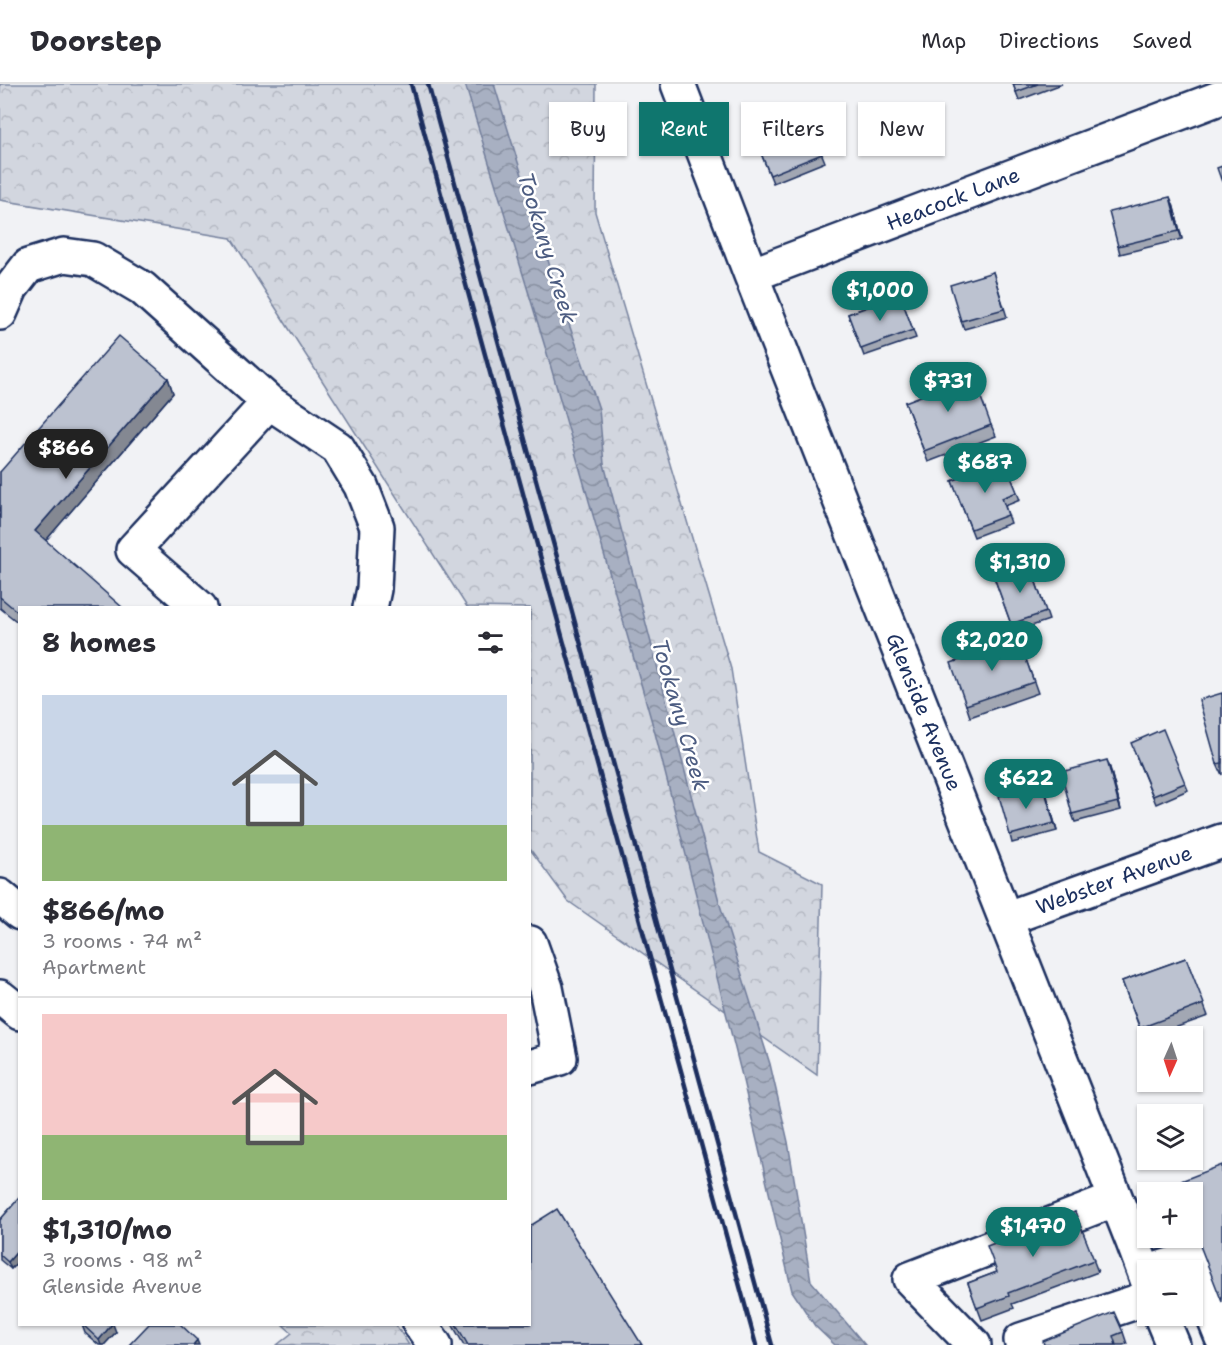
<!DOCTYPE html>
<html lang="en">
<head>
<meta charset="utf-8">
<style>
	body { margin:0; font-family:"Shantell Sans",sans-serif; background:#f2f2f3; color:#2b2b33; height:100vh; display:flex; flex-direction:column; font-size:22px; white-space:nowrap }
	* { box-sizing:border-box; margin:0 }
	p { font-size:20px; color:#7c7c81 }
	.icon { flex:none; width:33px; height:33px; fill:none; stroke:currentColor; stroke-width:2; stroke-linecap:round; stroke-linejoin:round }
	.map { position:relative; flex:1; overflow:hidden }
	.details { position:absolute; left:18px; top:522px; width:513px; height:720px; display:flex; flex-direction:column; background:#fff; border-radius:0px; box-shadow:0 2px 4px #0004 }
	.details>* { flex:none }
	.guide { position:absolute; left:549px; top:18px; width:570px; height:54px; display:flex; gap:12px }
	.needle { width:39px; rotate:183deg }
	.tools { position:absolute; left:1137px; top:942px; display:grid; gap:12px }
	.tools a { display:grid; place-items:center; width:66px; height:66px; border-radius:0px; background:#fff; box-shadow:0 2px 4px #0004; font-size:30px }
	.price { position:absolute; translate:-50% -51px; padding:0 14px; border-radius:21px; background:#0f766e; color:#fff; font-size:20px; line-height:39px; filter:drop-shadow(0 2px 3px #0008) }
	.price::after { content:''; position:absolute; left:50%; top:36px; width:18px; height:14px; margin-left:-9px; background:inherit; clip-path:polygon(0 0,100% 0,50% 100%) }
	.price.on { background:#222; color:#fff }
	ul { padding:0; list-style:none }
	li { display:grid; align-content:center; gap:12px; height:318px; padding:0 24px }
	li+li { border-top:2px solid #e1e1e2 }
	li span { display:grid; place-items:center; height:186px; border-radius:0px; color:#555 }
	li>.icon { margin-inline-start:auto }
	span .icon { width:108px; height:108px; fill:#fffc; stroke-width:1 }
	li b { font-size:26px }
	h2 { display:flex; justify-content:space-between; align-items:center; height:72px; padding:0 24px; font-size:26px }
	.tag { padding:0 21px; border-radius:0px; background:#fff; box-shadow:0 2px 4px #0004; font-size:21px; line-height:54px }
	.tag.on { background:#0f766e; color:#fff }
	header { display:flex; align-items:center; gap:36px; box-sizing:border-box; height:84px; padding:0 30px; background:#fff; border-bottom:2px solid #e1e1e2 }
	header strong { font-size:28px }
	nav { display:flex; gap:33px; margin-inline-start:auto; font-size:21px }
	.map>svg:first-child { display:block }
	.forest { fill:url(#forest-crowns); stroke:#76829e; stroke-width:1.5 }
	.water { fill:url(#water-waves); stroke:#707c9a; stroke-width:1.5 }
	.lines { fill:none; stroke-linecap:round; stroke-linejoin:round }
	.minor-casing { stroke:#1b2f5e; stroke-width:38 }
	.minor { stroke:#fff; stroke-width:33 }
	.rail { stroke:#1b2f5e; stroke-width:4.5 }
	.wall { fill:#a2a7b3; stroke:#1b2f5e; stroke-width:1.5 }
	.shaded-wall { fill:#848892; stroke:#1b2f5e; stroke-width:1.5 }
	.building { fill:#bcc2d0; stroke:#1b2f5e; stroke-width:1.5 }
	.labels { text-anchor:middle; stroke-width:5; stroke-linejoin:round; paint-order:stroke }
	.street-label { font-size:21px; fill:#1b2f5e; stroke:#fff }
	.water-label { font-size:22px; font-style:italic; fill:#4c5c81; stroke:#fff }
</style>
</head>
<body>
<header>
<strong>Doorstep</strong>
<nav><a>Map</a><a>Directions</a><a>Saved</a></nav>
</header>
<div class="map">
<svg width="1222" height="1261" viewBox="0 0 1222 1261">
	<defs>
		<pattern id="forest-crowns" width="20" height="18" patternUnits="userSpaceOnUse" patternTransform="scale(1.5)"><rect width="20" height="18" fill="#d2d6df"/><path d="M2 6a3 3 0 1 1 6 0M12 15a3 3 0 1 1 6 0" fill="none" stroke="#b4b8c2"/></pattern>
		<pattern id="water-waves" width="16" height="10" patternUnits="userSpaceOnUse" patternTransform="scale(1.5)"><rect width="16" height="10" fill="#a8b0c2"/><path d="M0 5q4-4 8 0t8 0" fill="none" stroke="#8890a1"/></pattern>
	</defs>
	<rect width="100%" height="100%" fill="#f1f2f5"/>
	<filter id="ink" filterUnits="userSpaceOnUse"><feTurbulence type="fractalNoise" baseFrequency=".0167" numOctaves="2"/><feDisplacementMap in="SourceGraphic" scale="12" xChannelSelector="R" yChannelSelector="G"/><feConvolveMatrix kernelMatrix="1 2 1 2 8 2 1 2 1" color-interpolation-filters="sRGB"/></filter>
	<g filter="url(#ink)">
		<path class="forest" d="M 0,0 L 596,0 L 595,128 L 731,585 L 759,768 L 822,800 L 817,991 L 568,817 L 530,765 L 530,524 L 467,523 L 231,154 L 0,116 Z
			M 283,1241 L 396,1241 L 409,1261 L 277,1261 L 292,1249 Z"/>
		<path class="water" d="M 465,0 L 494,0 L 559,212 L 599,325 L 604,380 L 720,821 L 770,980 L 788,1058 L 811,1197 L 865,1261 L 835,1261 L 815,1242 L 792,1207 L 741,988 L 655,649 L 546,266 Z"/>
		<g class="lines">
			<g class="minor-casing">
				<path id="minor" d="M 678,0 L 751,191 L 1133,1158 L 1148,1198
					M 751,191 L 1222,13
					M 0,229 L 11,204 L 28,182 L 64,171 L 93,175 L 142,204 L 269,318 L 338,364 L 361,402 L 377,443 L 374,505 L 370,524
					M 200,524 L 133,466 L 269,318
					M 0,812 L 20,829
					M 1005,835 L 1222,757
					M 530,859 L 546,904 L 560,974 L 530,983
					M 0,913 L 20,929
					M 1154,1186 L 1190,1175 L 1222,1254
					M 1161,1232 L 1173,1261
					M 420,1240 L 435,1261
					M 1021,1256 L 1148,1214
					M 974,1261 L 910,1195 L 1116,1115"/>
			</g>
			<use href="#minor" class="minor"/>
			<path class="rail" d="M 411,0 L 756,1261
				M 428,0 L 772,1261"/>
		</g>
		<path class="wall" d="M 1013,0 L 1062,0 L 1019,16 Z
			M 810,41 L 825,78 L 773,99 L 758,62 Z
			M 1173,120 L 1182,155 L 1120,170 L 1118,162 Z
			M 993,188 L 1007,233 L 964,245 L 961,237 Z
			M 900,211 L 916,254 L 864,272 L 848,230 Z
			M 168,294 L 173,309 L 46,456 L 20,524 L 20,540 L 0,524 L 0,388 Z
			M 905,318 L 991,341 L 996,352 L 928,378 Z
			M 1004,376 L 1020,416 L 1005,422 L 1011,439 L 974,453 L 952,397 Z
			M 1030,481 L 1049,536 L 1014,548 L 994,493 Z
			M 1019,556 L 1038,609 L 970,633 L 966,621 Z
			M 1222,609 L 1222,691 L 1217,680 Z
			M 1134,667 L 1185,699 L 1188,706 L 1156,720 Z
			M 1110,684 L 1121,726 L 1075,738 L 1072,730 Z
			M 1043,700 L 1057,747 L 1012,759 L 1010,751 Z
			M 1186,874 L 1208,932 L 1152,952 L 1148,952 L 1148,954 L 1144,956 L 1122,897 Z
			M 20,1113 L 20,1175 L 11,1185 L 0,1176 L 0,1136 Z
			M 1075,1128 L 1098,1188 L 1012,1220 L 1014,1224 L 982,1236 L 968,1199 L 997,1188 Z
			M 452,1240 L 530,1240 L 642,1261 L 464,1261 Z
			M 82,1241 L 116,1248 L 104,1261 L 99,1261 L 85,1249 Z
			M 1123,1248 L 1127,1260 L 1123,1261 L 1044,1261 Z"/>
		<path class="shaded-wall" d="M 1170,113 L 1173,120 L 1182,155 L 1179,147 Z
			M 168,294 L 173,309 L 41,462 L 35,447 Z
			M 1107,676 L 1110,684 L 1121,726 L 1118,718 Z
			M 1043,700 L 1046,708 L 1057,747 L 1054,739 Z
			M 20,1164 L 20,1175 L 11,1185 L 8,1178 Z
			M 112,1240 L 113,1240 L 116,1248 L 104,1261 L 101,1261 L 99,1256 Z
			M 197,1256 L 199,1261 L 193,1261 Z"/>
		<path class="building" d="M 1013,0 L 1038,0 L 1016,8 Z
			M 810,41 L 822,70 L 770,91 L 758,62 Z
			M 1222,82 L 1222,98 L 1217,84 Z
			M 1170,113 L 1179,147 L 1118,162 L 1109,128 Z
			M 993,188 L 1004,225 L 961,237 L 950,201 Z
			M 900,211 L 913,246 L 861,265 L 848,230 Z
			M 119,252 L 168,294 L 35,447 L 123,524 L 20,524 L 20,530 L 0,513 L 0,388 Z
			M 973,292 L 991,341 L 924,367 L 905,318 Z
			M 1004,376 L 1017,408 L 1002,414 L 1008,431 L 971,445 L 952,397 Z
			M 1030,481 L 1046,528 L 1011,540 L 994,493 Z
			M 1019,556 L 1034,598 L 966,621 L 951,579 Z
			M 1222,609 L 1222,679 L 1217,680 L 1199,616 Z
			M 1163,645 L 1185,699 L 1153,712 L 1131,659 Z
			M 1107,676 L 1118,718 L 1072,730 L 1061,688 Z
			M 1043,700 L 1054,739 L 1010,751 L 999,712 Z
			M 1186,874 L 1204,920 L 1140,944 L 1122,897 Z
			M 1222,1081 L 1222,1218 L 1192,1141 L 1192,1108 L 1180,1108 L 1176,1099 Z
			M 20,1113 L 20,1164 L 8,1178 L 0,1171 L 0,1136 Z
			M 557,1125 L 642,1261 L 468,1261 L 456,1240 L 530,1240 L 530,1142 Z
			M 1075,1128 L 1094,1176 L 1008,1209 L 1009,1212 L 977,1224 L 968,1199 L 997,1188 L 987,1162 Z
			M 1114,1228 L 1123,1248 L 1113,1252 L 1116,1261 L 1044,1261 L 1043,1257 Z
			M 82,1240 L 112,1240 L 99,1256 Z
			M 149,1240 L 180,1240 L 197,1256 L 193,1261 L 129,1261 Z"/>
	</g>
	<g class="labels">
		<g class="street-label">
			<text transform="translate(953 115) rotate(-21)" y="7">Heacock Lane</text>
			<text transform="translate(924 628) rotate(68)" y="7">Glenside Avenue</text>
			<text transform="translate(1114 796) rotate(-20)" y="7">Webster Avenue</text>
		</g>
		<g class="water-label">
			<text transform="translate(548 164) rotate(73)" y="8">Tookany Creek</text>
			<text transform="translate(681 631) rotate(74)" y="8">Tookany Creek</text>
		</g>
	</g>
</svg>
<div class="tools">
<a><svg class="needle" viewBox="-14 -14 28 28"><path d="M0-13l5 13h-10z" fill="#e53935"/><path d="M0 13l5-13h-10z" fill="#7c7c81"/></svg></a>
<a><svg class="icon" aria-label="layers" viewBox="0 0 24 24"><path d="M12 4l9 5-9 5-9-5zM3 14l9 5 9-5"/></svg></a>
<a>+</a>
<a>−</a>
</div>
<b class="price" style="left:880px;top:238px">$1,000</b>
<b class="price" style="left:948px;top:329px">$731</b>
<b class="price on" style="left:66px;top:396px">$866</b>
<b class="price" style="left:985px;top:410px">$687</b>
<b class="price" style="left:1020px;top:510px">$1,310</b>
<b class="price" style="left:992px;top:588px">$2,020</b>
<b class="price" style="left:1026px;top:726px">$622</b>
<b class="price" style="left:1033px;top:1174px">$1,470</b>
<div class="guide">
<a class="tag">Buy</a>
<a class="tag on">Rent</a>
<a class="tag">Filters</a>
<a class="tag">New</a>
</div>
<section class="details">
<h2>8 homes<svg class="icon" aria-label="filters" viewBox="0 0 24 24"><path d="M4 7h16M4 17h16"/><circle cx="9" cy="7" r="2"/><circle cx="15" cy="17" r="2"/></svg></h2>
<ul>
<li><span style="background:linear-gradient(#c9d6e8 70%,#8fb573 0)"><svg class="icon" aria-label="home" viewBox="0 0 24 24"><path d="M3 11l9-7 9 7M6 9v11h12V9"/></svg></span><div><b>$866/mo</b><p>3 rooms · 74 m²</p><p>Apartment</p></div></li>
<li><span style="background:linear-gradient(#f6c9c9 65%,#8fb573 0)"><svg class="icon" aria-label="home" viewBox="0 0 24 24"><path d="M3 11l9-7 9 7M6 9v11h12V9"/></svg></span><div><b>$1,310/mo</b><p>3 rooms · 98 m²</p><p>Glenside Avenue</p></div></li>
</ul>
</section>
</div>
</body>
</html>
